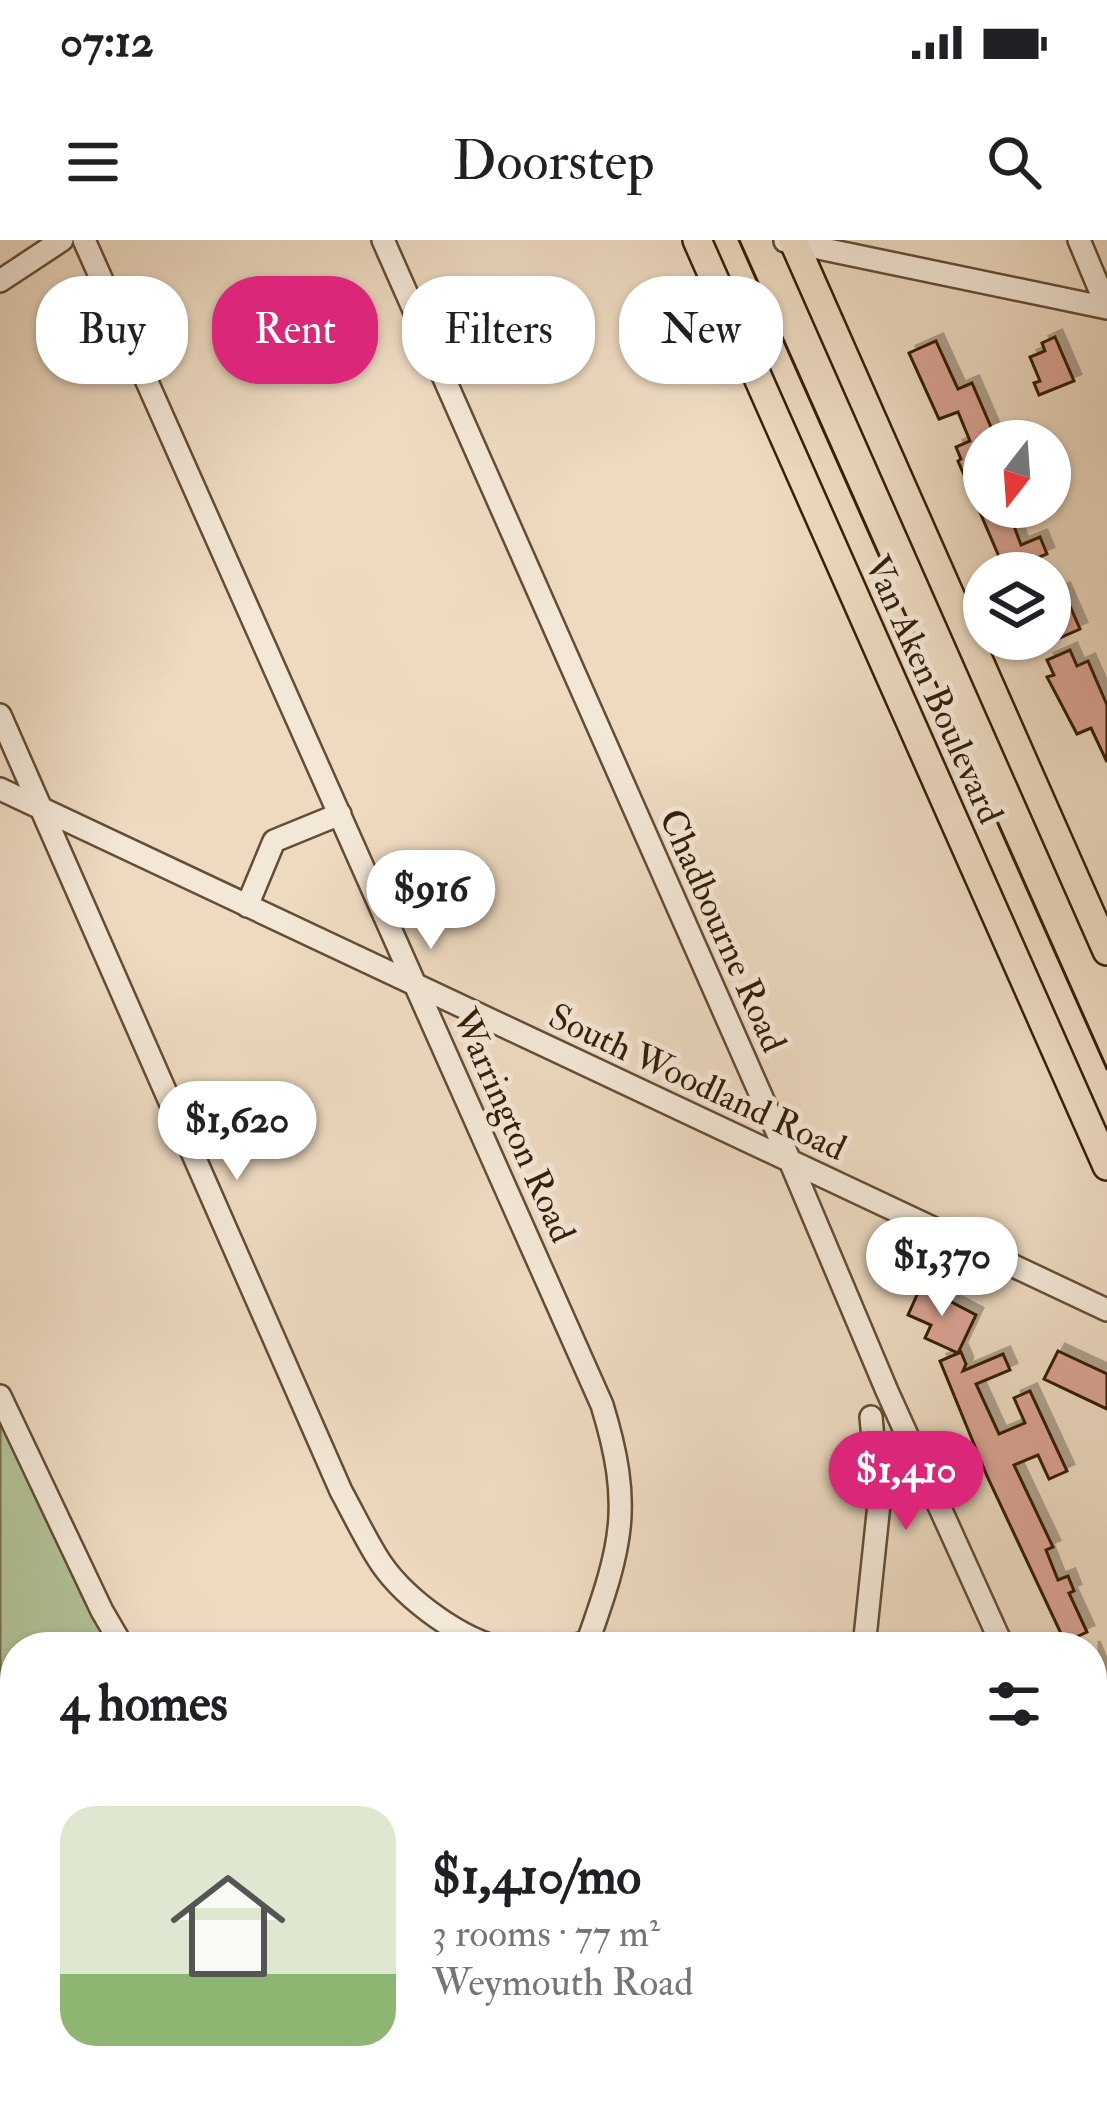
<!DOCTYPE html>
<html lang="en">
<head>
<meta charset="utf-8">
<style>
	body { margin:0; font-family:"IM FELL Double Pica",serif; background:#f6f6f6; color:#202124; height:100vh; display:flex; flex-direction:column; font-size:45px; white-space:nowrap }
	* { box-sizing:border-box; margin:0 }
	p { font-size:39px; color:#757577 }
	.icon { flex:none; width:66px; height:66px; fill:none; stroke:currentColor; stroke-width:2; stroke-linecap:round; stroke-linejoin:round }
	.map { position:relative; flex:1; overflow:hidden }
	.panel { position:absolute; left:0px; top:1392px; width:1107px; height:471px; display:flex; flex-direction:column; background:#fff; border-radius:48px 48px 0 0; box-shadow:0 3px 9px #0004 }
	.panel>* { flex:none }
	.top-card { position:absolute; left:36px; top:36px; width:1035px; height:108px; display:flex; gap:24px }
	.needle { width:78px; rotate:197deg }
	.controls { position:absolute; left:963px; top:180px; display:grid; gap:24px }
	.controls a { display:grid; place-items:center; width:108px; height:108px; border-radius:50%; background:#fff; box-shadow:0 3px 9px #0004; font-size:60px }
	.price { position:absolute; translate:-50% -102px; padding:0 27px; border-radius:42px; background:#fff; color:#222; font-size:39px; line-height:78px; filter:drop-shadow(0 3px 6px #0008) }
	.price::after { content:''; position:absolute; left:50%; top:72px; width:36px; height:27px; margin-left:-18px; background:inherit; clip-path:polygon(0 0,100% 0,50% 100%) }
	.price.selected { background:#db2777; color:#fff }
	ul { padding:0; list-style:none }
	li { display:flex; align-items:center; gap:36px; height:300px; padding:0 60px }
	li span { display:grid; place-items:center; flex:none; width:336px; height:240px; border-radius:36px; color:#555 }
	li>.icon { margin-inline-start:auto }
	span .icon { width:144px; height:144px; fill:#fffc; stroke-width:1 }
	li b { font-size:51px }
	h2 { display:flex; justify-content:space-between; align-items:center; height:144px; padding:0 60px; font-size:51px }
	.chip { padding:0 42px; border-radius:48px; background:#fff; box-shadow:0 3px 9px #0004; font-size:42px; line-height:108px }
	.chip.selected { background:#db2777; color:#fff }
	.status { display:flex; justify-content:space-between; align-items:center; height:84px; padding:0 60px; background:#fff; direction:ltr }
	.status svg { height:33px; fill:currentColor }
	header { display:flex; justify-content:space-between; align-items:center; height:156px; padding:0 60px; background:#fff; font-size:54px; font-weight:600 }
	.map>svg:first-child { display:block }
	.green { fill:#b3c197; stroke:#74704e; stroke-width:3 }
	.building { fill:#daa394; stroke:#351e05; stroke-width:3; filter:url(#shadow) }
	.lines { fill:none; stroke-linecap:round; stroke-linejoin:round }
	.minor-casing { stroke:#634d34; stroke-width:26 }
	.major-casing { stroke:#351e05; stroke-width:32 }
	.minor { stroke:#f3e7d7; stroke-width:21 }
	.major { stroke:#eddac1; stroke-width:27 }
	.tram { stroke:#351e05; stroke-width:3 }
	.labels { text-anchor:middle; stroke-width:10; stroke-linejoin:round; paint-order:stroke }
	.street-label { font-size:36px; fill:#351e05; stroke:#f3e7d7 }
</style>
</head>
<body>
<div class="status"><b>07:12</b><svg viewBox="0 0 49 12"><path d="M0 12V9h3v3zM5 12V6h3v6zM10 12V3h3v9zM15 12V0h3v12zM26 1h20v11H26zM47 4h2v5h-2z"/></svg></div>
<header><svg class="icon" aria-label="menu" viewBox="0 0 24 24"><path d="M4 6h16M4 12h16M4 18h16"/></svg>Doorstep<svg class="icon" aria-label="search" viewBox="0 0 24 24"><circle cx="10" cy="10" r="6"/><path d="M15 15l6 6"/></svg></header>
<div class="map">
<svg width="1107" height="1861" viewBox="0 0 1107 1861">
	<defs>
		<filter id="shadow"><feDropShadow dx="7" dy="-7" stdDeviation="0" flood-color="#0004"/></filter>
	</defs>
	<rect width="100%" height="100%" fill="#eddac1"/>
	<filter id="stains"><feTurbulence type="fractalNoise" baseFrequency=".00167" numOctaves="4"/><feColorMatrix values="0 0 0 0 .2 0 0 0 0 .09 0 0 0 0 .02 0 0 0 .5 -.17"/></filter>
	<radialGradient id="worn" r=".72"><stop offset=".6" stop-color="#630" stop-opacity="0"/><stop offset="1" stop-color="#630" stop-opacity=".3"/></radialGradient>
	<path class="green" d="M 0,1156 L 123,1407 L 15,1407 L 15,1474 L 0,1467 Z"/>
	<path class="building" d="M 1055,97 L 1074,141 L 1039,155 L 1034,143 L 1040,141 L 1030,117 L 1045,111 L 1042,103 Z
		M 936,101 L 958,149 L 972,143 L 997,201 L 984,201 L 984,267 L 999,267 L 1004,281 L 1011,278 L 1021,305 L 1040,297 L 1047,314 L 1027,322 L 1032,333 L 1006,333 L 958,221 L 961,219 L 956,207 L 970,201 L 958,172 L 939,179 L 909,113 Z
		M 1063,350 L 1080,389 L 1055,400 L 1050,388 L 1050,355 Z
		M 1070,410 L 1077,426 L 1088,421 L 1107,465 L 1107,522 L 1091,488 L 1077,494 L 1047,437 L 1054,435 L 1047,420 Z
		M 921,1046 L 976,1075 L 958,1113 L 925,1098 L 931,1085 L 908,1075 Z
		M 1058,1111 L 1107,1134 L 1107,1169 L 1044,1139 Z
		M 961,1112 L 966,1124 L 963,1131 L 1003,1114 L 1010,1130 L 976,1144 L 999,1194 L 1025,1183 L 1014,1158 L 1030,1151 L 1067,1231 L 1049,1239 L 1038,1215 L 1014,1225 L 1053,1307 L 1046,1310 L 1058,1340 L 1068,1336 L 1074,1351 L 1069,1353 L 1087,1392 L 1065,1402 L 987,1236 L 940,1121 Z
		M 1092,1408 L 1107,1444 L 1106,1505 L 1092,1469 Z"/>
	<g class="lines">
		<g class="minor-casing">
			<path id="minor" d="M 84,0 L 602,1165 C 633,1266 622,1305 588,1401 L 572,1407
				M 383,0 L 790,921 L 887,1151 L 1003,1407
				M 1079,0 L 1107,67
				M 785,1 L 1107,68
				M 0,41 L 62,0
				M 0,475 L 341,1251 C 353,1273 364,1296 377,1317 C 400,1355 453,1394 495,1407
				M 0,549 L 1107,1070
				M 247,666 L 274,601 L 340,574
				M 0,1156 L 102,1371 L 123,1407
				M 879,1264 L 898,1242 L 923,1231
				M 864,1407 L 879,1264 L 871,1177
				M 0,1467 L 15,1474
				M 1092,1604 L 1107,1637
				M 718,1848 L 721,1861
				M 772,1848 L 775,1861
				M 958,1848 L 978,1861"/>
		</g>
		<g class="major-casing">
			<path id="major" d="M 697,0 L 1107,926
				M 793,0 L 1107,711
				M 0,1811 L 15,1818
				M 75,1848 L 102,1861"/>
		</g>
		<use href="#minor" class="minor"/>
		<use href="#major" class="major"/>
		<path class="tram" d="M 739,0 L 1107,829
			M 0,1841 L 41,1861"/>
	</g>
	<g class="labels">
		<g class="street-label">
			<text transform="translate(935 449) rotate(66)" y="13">Van Aken Boulevard</text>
			<text transform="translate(724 690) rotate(66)" y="13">Chadbourne Road</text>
			<text transform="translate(698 841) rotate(25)" y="13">South Woodland Road</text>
			<text transform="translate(515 885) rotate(66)" y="13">Warrington Road</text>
		</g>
	</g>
	<rect width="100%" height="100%" filter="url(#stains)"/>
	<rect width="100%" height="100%" fill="url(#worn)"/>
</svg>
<div class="controls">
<a><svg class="needle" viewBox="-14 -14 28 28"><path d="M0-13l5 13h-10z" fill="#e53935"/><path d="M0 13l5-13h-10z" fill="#757577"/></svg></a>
<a><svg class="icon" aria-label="layers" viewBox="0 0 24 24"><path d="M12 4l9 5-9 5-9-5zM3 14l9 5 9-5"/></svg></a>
</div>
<b class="price" style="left:431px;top:712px">$916</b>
<b class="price" style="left:237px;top:943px">$1,620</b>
<b class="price" style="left:942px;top:1079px">$1,370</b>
<b class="price selected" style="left:906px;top:1293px">$1,410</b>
<div class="top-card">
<a class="chip">Buy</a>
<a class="chip selected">Rent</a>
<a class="chip">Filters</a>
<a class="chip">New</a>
</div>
<section class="panel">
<h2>4 homes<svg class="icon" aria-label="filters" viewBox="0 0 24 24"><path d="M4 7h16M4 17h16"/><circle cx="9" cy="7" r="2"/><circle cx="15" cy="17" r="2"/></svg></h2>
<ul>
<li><span style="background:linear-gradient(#dfe7d0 70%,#8fb573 0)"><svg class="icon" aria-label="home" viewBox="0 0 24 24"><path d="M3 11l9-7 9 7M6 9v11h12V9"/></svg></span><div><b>$1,410/mo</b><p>3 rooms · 77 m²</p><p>Weymouth Road</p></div></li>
</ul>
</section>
</div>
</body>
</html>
